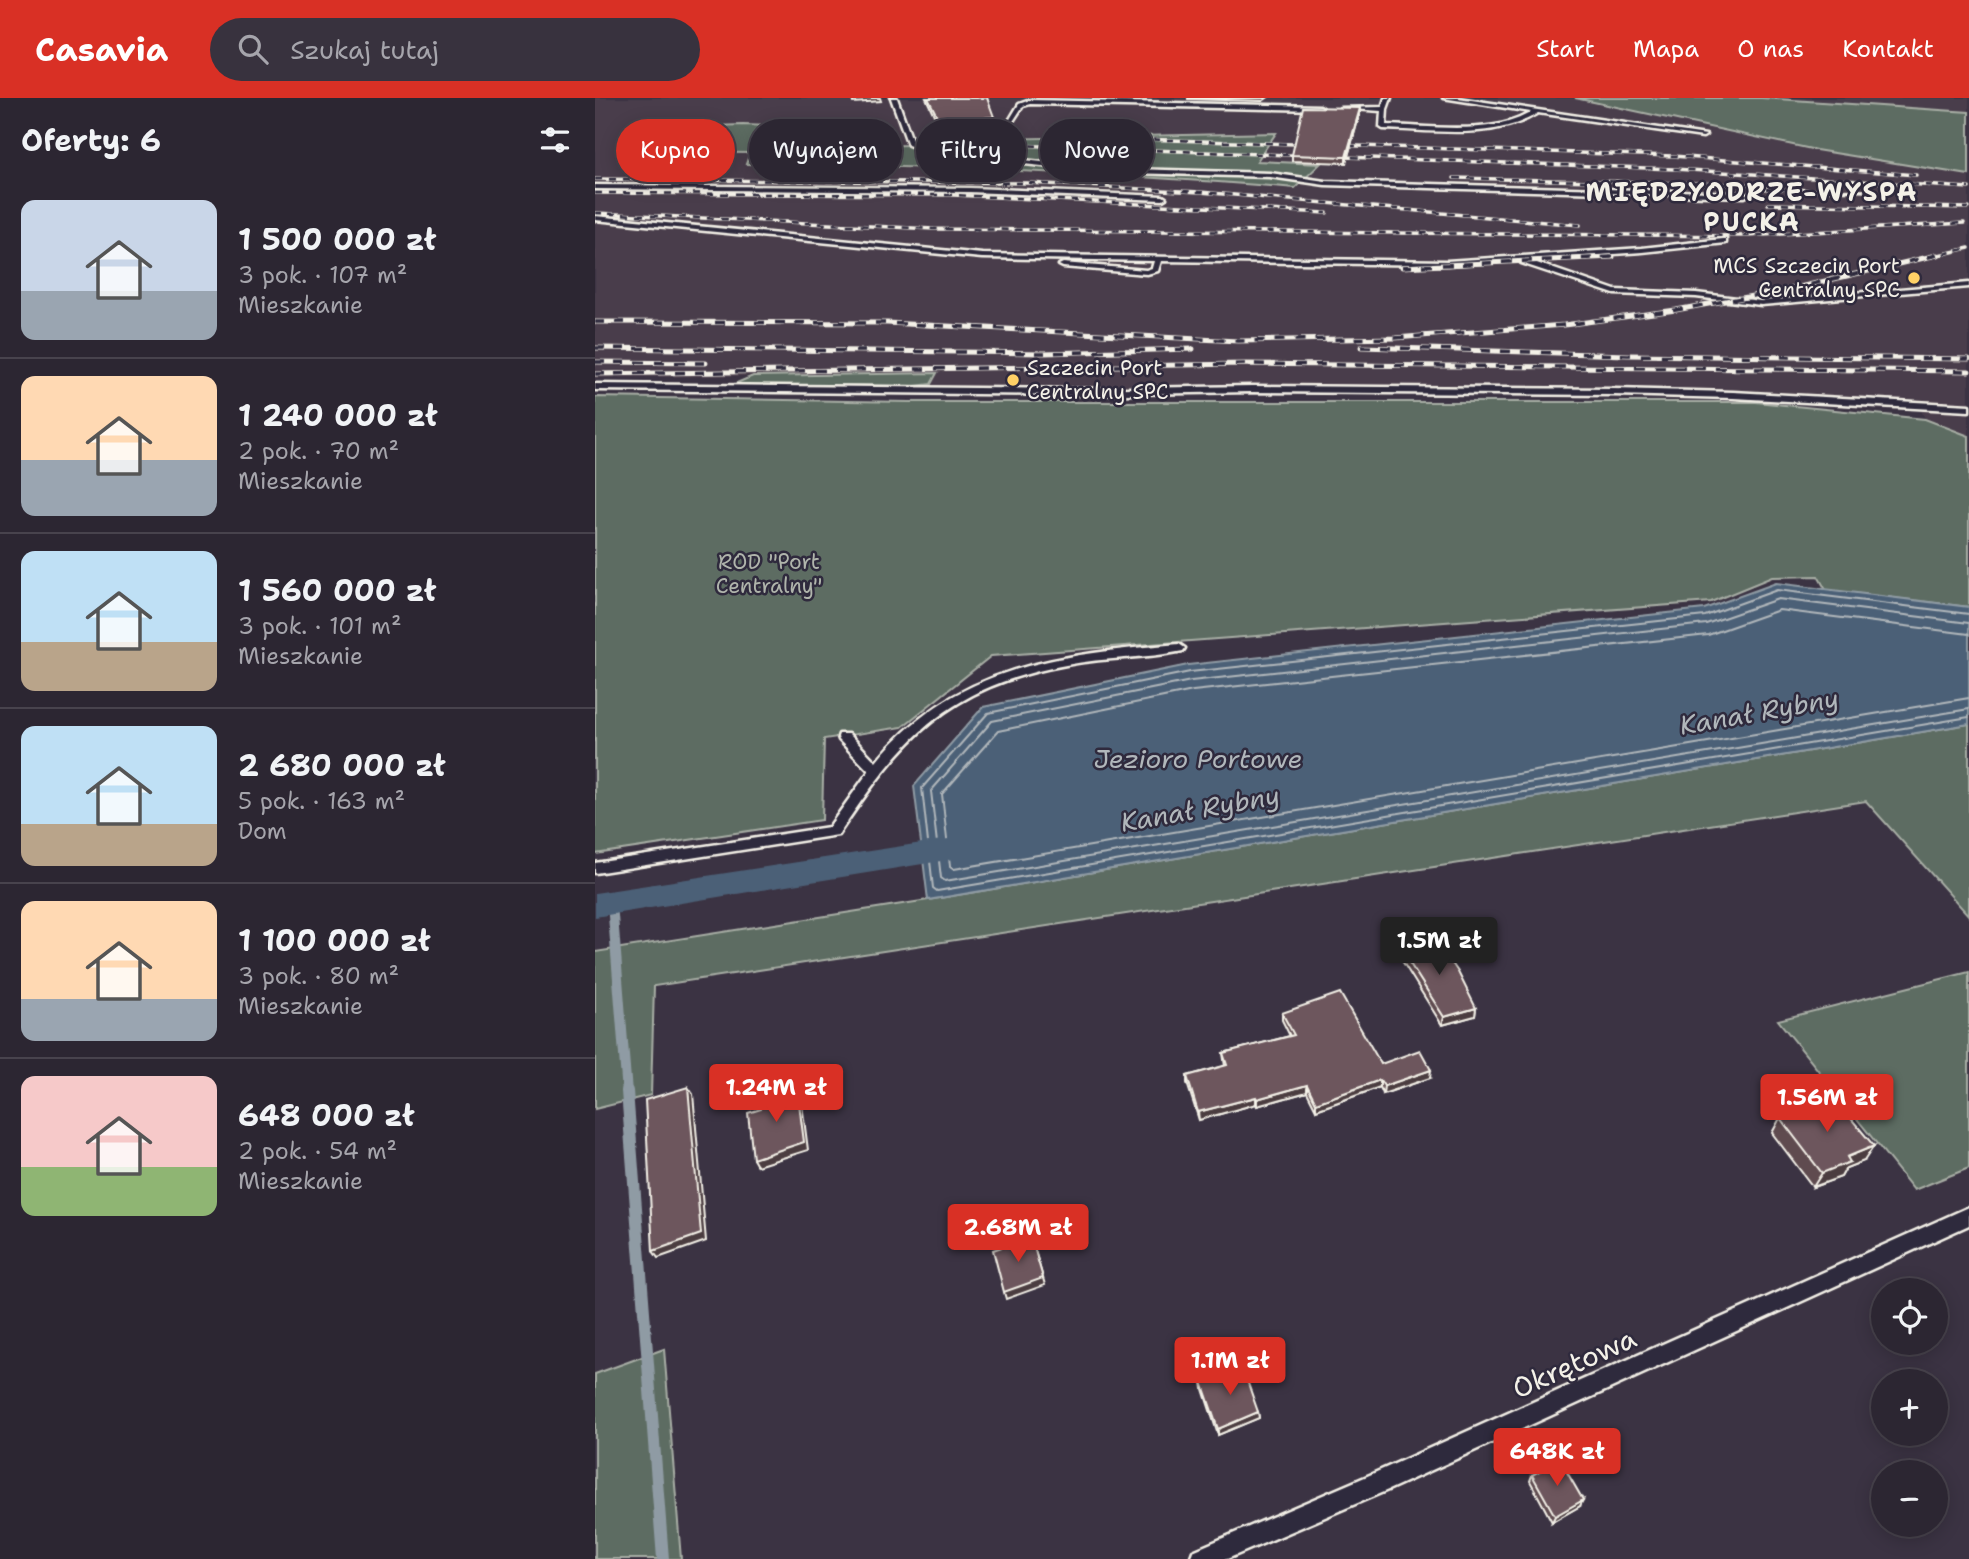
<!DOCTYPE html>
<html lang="pl">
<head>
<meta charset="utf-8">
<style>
	body { margin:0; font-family:"Shantell Sans",sans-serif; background:#38323e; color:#f1f3f6; height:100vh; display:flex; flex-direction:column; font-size:26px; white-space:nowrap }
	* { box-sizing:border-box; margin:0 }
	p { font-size:23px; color:#a6a5ac }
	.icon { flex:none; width:38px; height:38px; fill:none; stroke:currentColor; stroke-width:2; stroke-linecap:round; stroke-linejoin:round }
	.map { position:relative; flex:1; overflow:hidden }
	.side { display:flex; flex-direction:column; background:#2c2632; width:595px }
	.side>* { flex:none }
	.guide { position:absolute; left:21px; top:21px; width:665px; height:63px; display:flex; gap:14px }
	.tools { position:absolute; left:1276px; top:1180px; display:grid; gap:14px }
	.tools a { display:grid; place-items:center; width:77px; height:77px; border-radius:50%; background:#2c2632; box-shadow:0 4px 18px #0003,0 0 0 2px #48434d; font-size:35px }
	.price { position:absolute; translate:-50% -60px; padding:0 16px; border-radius:7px; background:#d93025; color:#fff; font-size:23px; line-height:46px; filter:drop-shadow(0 2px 4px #0008) }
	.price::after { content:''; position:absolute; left:50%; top:42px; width:21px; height:16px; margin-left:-10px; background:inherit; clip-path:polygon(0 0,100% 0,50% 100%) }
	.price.selected { background:#222; color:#fff }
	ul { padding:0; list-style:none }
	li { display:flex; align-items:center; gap:21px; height:175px; padding:0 21px }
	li+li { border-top:2px solid #48434d }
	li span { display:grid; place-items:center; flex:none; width:196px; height:140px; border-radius:14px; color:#555 }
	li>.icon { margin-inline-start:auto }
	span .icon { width:84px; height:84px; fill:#fffc; stroke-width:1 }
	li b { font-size:30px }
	h2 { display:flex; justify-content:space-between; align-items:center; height:84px; padding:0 21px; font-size:30px }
	.chip { padding:0 24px; border-radius:32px; background:#2c2632; box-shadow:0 4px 18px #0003,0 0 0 2px #48434d; font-size:24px; line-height:63px }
	.chip.selected { background:#d93025; color:#fff }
	header { display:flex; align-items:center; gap:42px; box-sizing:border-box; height:98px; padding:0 35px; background:#d93025; color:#fff }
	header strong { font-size:33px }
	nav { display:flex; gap:38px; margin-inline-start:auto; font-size:24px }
	.search { width:490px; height:63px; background:#38323e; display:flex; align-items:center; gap:18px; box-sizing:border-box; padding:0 24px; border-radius:38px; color:#a6a5ac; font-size:26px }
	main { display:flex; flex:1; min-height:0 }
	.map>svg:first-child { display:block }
	.built { fill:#4a3e4b; fill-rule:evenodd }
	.green { fill:#5d6c62; stroke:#a8aea5; stroke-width:2 }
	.water { fill:#4c6177; stroke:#8f9ba4; stroke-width:2 }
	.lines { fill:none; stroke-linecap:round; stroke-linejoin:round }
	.shore { stroke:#b1b7bb; stroke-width:2 }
	.stream-far1 { stroke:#8f9ba4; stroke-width:10 }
	.stream { stroke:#8f9ba4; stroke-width:12 }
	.canal { fill:#4c6177; fill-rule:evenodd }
	.service-casing { stroke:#f4f1e8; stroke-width:5 }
	.service { fill:#2f2a3d; fill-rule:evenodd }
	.rail-far1-casing { stroke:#f4f1e8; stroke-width:3.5 }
	.rail-casing { stroke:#f4f1e8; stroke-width:5 }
	.rail-far1 { stroke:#2f2a3d; stroke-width:2.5; stroke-dasharray:7; stroke-linecap:butt }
	.rail { stroke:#2f2a3d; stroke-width:3.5; stroke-dasharray:10; stroke-linecap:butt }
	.wall { fill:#5e4b50; stroke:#f4f1e8; stroke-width:2 }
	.shaded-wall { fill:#4c3d41; stroke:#f4f1e8; stroke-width:2 }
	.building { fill:#6d575d; stroke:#f4f1e8; stroke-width:2 }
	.poi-dot { fill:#ffd166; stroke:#2f2a3d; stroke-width:2.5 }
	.labels { text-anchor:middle; stroke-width:5; stroke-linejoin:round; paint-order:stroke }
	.far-poi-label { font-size:21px; fill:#f4f1e8; stroke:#2f2a3d; text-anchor:end }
	.far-park-label { font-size:21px; fill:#b0b5ac; stroke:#2f2a3d }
	.far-district-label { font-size:26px; font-weight:bold; letter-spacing:2px; fill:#f4f1e8; stroke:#2f2a3d }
	.water-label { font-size:26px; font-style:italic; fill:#b1b7bb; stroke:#2f2a3d }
	.near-street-label { font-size:28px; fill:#f4f1e8; stroke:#2f2a3d }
</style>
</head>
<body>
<header>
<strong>Casavia</strong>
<div class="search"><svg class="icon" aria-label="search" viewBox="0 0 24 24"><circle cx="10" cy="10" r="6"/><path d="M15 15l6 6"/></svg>Szukaj tutaj</div>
<nav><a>Start</a><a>Mapa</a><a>O nas</a><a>Kontakt</a></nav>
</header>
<main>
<section class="side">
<h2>Oferty: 6<svg class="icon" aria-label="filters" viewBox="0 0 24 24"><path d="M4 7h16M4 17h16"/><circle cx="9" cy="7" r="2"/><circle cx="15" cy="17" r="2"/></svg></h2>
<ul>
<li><span style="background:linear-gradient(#c9d6e8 65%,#9aa5b1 0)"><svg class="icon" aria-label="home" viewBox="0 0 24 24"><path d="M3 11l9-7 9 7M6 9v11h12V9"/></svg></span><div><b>1 500 000 zł</b><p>3 pok. · 107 m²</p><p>Mieszkanie</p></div></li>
<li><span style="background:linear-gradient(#ffd9b3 60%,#9aa5b1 0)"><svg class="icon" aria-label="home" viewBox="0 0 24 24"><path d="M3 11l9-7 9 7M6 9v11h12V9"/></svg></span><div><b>1 240 000 zł</b><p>2 pok. · 70 m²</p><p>Mieszkanie</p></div></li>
<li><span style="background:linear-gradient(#bfe0f5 65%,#b9a48a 0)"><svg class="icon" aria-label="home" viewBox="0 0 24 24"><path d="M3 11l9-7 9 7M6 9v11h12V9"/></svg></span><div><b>1 560 000 zł</b><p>3 pok. · 101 m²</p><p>Mieszkanie</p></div></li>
<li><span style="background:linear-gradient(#bfe0f5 70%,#b9a48a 0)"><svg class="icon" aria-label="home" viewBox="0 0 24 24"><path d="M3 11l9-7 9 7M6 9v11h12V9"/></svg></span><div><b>2 680 000 zł</b><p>5 pok. · 163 m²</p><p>Dom</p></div></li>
<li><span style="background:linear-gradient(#ffd9b3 70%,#9aa5b1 0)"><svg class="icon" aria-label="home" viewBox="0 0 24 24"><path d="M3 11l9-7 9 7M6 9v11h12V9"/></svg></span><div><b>1 100 000 zł</b><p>3 pok. · 80 m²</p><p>Mieszkanie</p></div></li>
<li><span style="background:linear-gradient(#f6c9c9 65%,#8fb573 0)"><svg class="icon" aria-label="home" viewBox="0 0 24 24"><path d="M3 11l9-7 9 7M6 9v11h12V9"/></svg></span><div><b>648 000 zł</b><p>2 pok. · 54 m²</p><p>Mieszkanie</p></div></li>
</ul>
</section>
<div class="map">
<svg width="1374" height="1461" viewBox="0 0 1374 1461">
	<rect width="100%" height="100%" fill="#3b3343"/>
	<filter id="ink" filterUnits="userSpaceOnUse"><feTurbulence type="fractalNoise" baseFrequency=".0143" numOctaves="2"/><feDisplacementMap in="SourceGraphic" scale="14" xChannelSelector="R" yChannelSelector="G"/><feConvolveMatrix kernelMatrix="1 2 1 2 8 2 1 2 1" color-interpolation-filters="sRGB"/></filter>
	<g filter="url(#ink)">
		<path class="built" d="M 0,0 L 1374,0 L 1374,337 L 1330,320 L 1321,303 L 1127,292 L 658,287 L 497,291 L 320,290 L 336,286 L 341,275 L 0,280 ZM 209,29 L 210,37 L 306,48 L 152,65 L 156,55 L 59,54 L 37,48 Z"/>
		<path class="green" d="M 980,0 L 1166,0 L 1374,14 L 1374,77 L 1221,52 Z
			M 148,27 L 209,29 L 210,37 C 257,43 304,54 350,42 L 681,35 L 662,63 L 725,66 L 700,90 C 518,75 334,68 151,66 L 155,55 L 59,54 L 37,49 L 57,30 Z
			M 342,275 L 336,286 L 320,288 L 137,287 L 158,278 Z
			M 0,299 L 315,304 L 1161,304 L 1330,321 L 1374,338 L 1374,509 L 1231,492 L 1223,478 L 1177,479 L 1116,504 L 396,558 L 307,629 L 229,641 L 227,722 L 0,756 Z
			M 1374,626 L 1374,818 L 1271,703 L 59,888 L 56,997 L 0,1011 L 0,854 L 333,802 Z
			M 1374,874 L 1374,1070 L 1319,1092 L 1183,922 Z
			M 69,1251 L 86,1461 L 0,1461 L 0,1276 Z"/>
		<path class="water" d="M 1181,485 L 1374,509 L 1374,626 L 333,802 L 319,688 L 388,609 L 593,567 L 1109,511 Z"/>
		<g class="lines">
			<path class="shore" d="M 1374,516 L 1182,492 L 1110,518 L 595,574 L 393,615 L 327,690 L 338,790 L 342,793 L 1374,619
				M 1374,525 L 1183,501 L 1111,526 L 596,583 L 397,623 L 336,693 L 346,780 L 350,783 L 1374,611
				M 1374,536 L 1184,512 L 1113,537 L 598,593 L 403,633 L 347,696 L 355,768 L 359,771 L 1374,600"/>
			<path class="stream-far1" d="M 17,805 L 32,995"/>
			<path class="stream" d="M 32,993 L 68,1461"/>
			<path class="canal" d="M 366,739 L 377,742 L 381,750 L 377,758 L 0,819 L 0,795 Z"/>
			<g class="service-casing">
				<path id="service" d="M 296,0 L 302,0 L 318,45 L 339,52 L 501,70 L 675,75 L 730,83 L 1150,95 L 1153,97 L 1150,99 L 730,87 L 675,79 L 501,74 L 338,56 L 313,47 Z
					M 790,0 L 796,0 L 792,11 L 791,27 C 835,28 899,38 936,14 L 848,0 L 863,0 L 1111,37 L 1108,39 L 943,15 C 899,43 837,32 788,31 L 785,29 L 786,13 L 745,10 L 787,9 Z
					M 435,2 L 725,8 L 728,10 L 725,12 L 435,6 L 428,8 L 413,31 L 409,31 L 424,6 Z
					M 0,87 L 375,90 L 568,98 L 571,100 L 568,102 L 375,94 L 0,91 Z
					M 0,118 L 387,156 L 852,163 L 1047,150 L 1128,141 L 1131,141 L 1131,145 L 1047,154 L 933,162 L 1020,192 L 1101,195 L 1166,203 L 1374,185 L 1374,189 L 1166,207 L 1101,199 L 1019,196 L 926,165 L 926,162 L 852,167 L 566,163 L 563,173 L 552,176 L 468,169 L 464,167 L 468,165 L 551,172 L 557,170 L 559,163 L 387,160 L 0,122 Z
					M 0,286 L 476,291 L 657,288 L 1019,291 L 1138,294 L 1374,307 L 1374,313 L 1138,300 L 1019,297 L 657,294 L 476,297 L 0,292 Z
					M 584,546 L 590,550 L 588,553 C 550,561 510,559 471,567 C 352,589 308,640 243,737 L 0,775 L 0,765 L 234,729 L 274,673 L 244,642 L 243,639 L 244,636 L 254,636 L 281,664 C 360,567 467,556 584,546 Z
					M 1374,1109 L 1374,1127 L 793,1392 L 632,1461 L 595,1461 L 598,1453 L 777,1376 Z"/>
			</g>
			<use href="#service" class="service"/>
			<g class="rail-far1-casing">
				<path id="rail-far1" d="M 544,41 L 1078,58 L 1321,77
					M 365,45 L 1079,71 L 1374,90
					M 859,80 L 1182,87
					M 0,81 L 432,85 L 605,94 L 985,127
					M 1171,91 L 1273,93
					M 0,95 L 358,97 L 732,115
					M 1173,106 L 1374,110
					M 0,115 L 339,131 L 1152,138 L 1369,125
					M 1014,159 L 1018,159
					M 1335,159 L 1374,150"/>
			</g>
			<g class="rail-casing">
				<path id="rail" d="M 807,169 L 1018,159
					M 0,224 L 292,225 L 643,243 L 800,240 L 969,227 L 1081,212 L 1196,191 L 1342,157
					M 766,249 L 1033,257 L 1374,261
					M 0,250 L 449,255 L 598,251
					M 0,264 L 111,265
					M 0,276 L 650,266 L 1374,273"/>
			</g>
			<use href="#rail-far1" class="rail-far1"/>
			<use href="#rail" class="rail"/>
		</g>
		<path class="wall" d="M 331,0 L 392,0 L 400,27 L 373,29 L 364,29 L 364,27 L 344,28 Z
			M 593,0 L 672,0 L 668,3 L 593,1 Z
			M 765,10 L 765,15 L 751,65 L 697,63 L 697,57 Z
			M 805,850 L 881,910 L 880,918 L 847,927 L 804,858 Z
			M 687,915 L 786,966 L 835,980 L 788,996 L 785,989 L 721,1012 L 712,994 L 662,1008 L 661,1006 L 604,1022 L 592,985 L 592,978 L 630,968 L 628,955 L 695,938 L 687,922 Z
			M 1185,1020 L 1269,1063 L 1251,1070 L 1246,1079 L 1218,1089 L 1177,1035 Z
			M 607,1284 L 663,1314 L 664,1320 L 623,1337 L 608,1291 Z
			M 937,1377 L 985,1408 L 957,1424 L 935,1383 Z"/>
		<path class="shaded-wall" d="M 257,0 L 285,0 L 286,3 L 258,5 Z
			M 765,10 L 765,15 L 751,65 L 751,59 Z
			M 362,19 L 364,27 L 344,28 L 343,20 Z
			M 399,19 L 400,27 L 373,29 L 372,21 Z
			M 881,910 L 880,918 L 847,927 L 849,919 Z
			M 836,972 L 835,980 L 788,996 L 789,988 Z
			M 785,982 L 785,989 L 721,1012 L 721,1005 Z
			M 712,987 L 712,994 L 662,1008 L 662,1001 Z
			M 93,989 L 98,996 L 111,1143 L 63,1160 L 58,1153 Z
			M 202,990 L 206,998 L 213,1052 L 162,1068 L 158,1061 Z
			M 661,999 L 661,1006 L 604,1022 L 603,1014 Z
			M 1279,1048 L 1269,1063 L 1251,1070 L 1246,1079 L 1218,1089 L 1227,1075 L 1252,1059 Z
			M 436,1139 L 450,1187 L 411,1201 L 409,1194 Z
			M 663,1314 L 664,1320 L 623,1337 L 623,1331 Z
			M 988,1402 L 985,1408 L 957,1424 L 960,1418 Z"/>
		<path class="building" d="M 333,0 L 392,0 L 399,19 L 372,21 L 363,21 L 362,19 L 343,20 Z
			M 708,9 L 765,10 L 751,59 L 697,57 Z
			M 839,839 L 863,874 L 881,910 L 849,919 L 805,850 Z
			M 745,895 L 786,966 L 825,952 L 836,972 L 789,988 L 785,982 L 721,1005 L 712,987 L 662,1001 L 661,999 L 603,1014 L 592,978 L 632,967 L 628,955 L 699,937 L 687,915 Z
			M 93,989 L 106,1136 L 58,1153 L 50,1002 Z
			M 202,990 L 209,1044 L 158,1061 L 153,1015 L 166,1011 L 165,1001 Z
			M 1239,1000 L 1279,1048 L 1252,1059 L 1255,1064 L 1227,1075 L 1185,1020 Z
			M 436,1139 L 448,1180 L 409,1194 L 398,1152 Z
			M 647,1268 L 663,1314 L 623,1331 L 607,1284 Z
			M 965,1362 L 988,1402 L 960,1418 L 937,1377 Z"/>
	</g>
	<g class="poi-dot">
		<circle cx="1319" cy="180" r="7"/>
		<circle cx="418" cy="282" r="7"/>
	</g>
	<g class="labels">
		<g class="far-poi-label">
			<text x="1305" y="175">MCS Szczecin Port<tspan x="1305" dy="24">Centralny SPC</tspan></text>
			<text x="432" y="277" text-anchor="start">Szczecin Port<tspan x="432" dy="24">Centralny SPC</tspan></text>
		</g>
		<g class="far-park-label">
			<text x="174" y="471">ROD "Port<tspan x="174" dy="24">Centralny"</tspan></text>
		</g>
		<g class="far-district-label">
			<text x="1157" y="103">MIĘDZYODRZE-WYSPA<tspan x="1157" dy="30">PUCKA</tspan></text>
		</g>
		<g class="water-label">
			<text transform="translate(1164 614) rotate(-10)" y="9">Kanał Rybny</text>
			<text x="603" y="670">Jezioro Portowe</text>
			<text transform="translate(605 711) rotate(-10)" y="9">Kanał Rybny</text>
		</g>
		<g class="near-street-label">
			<text transform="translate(979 1265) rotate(-24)" y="10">Okrętowa</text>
		</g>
	</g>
</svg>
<div class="tools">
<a><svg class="icon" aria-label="locate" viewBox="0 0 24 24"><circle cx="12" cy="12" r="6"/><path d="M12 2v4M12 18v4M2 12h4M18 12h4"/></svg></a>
<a>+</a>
<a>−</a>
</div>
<b class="price selected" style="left:844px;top:879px">1.5M zł</b>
<b class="price" style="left:181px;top:1026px">1.24M zł</b>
<b class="price" style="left:1232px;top:1036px">1.56M zł</b>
<b class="price" style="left:423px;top:1166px">2.68M zł</b>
<b class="price" style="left:635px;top:1299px">1.1M zł</b>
<b class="price" style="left:962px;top:1390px">648K zł</b>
<div class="guide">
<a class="chip selected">Kupno</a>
<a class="chip">Wynajem</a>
<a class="chip">Filtry</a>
<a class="chip">Nowe</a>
</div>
</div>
</main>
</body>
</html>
